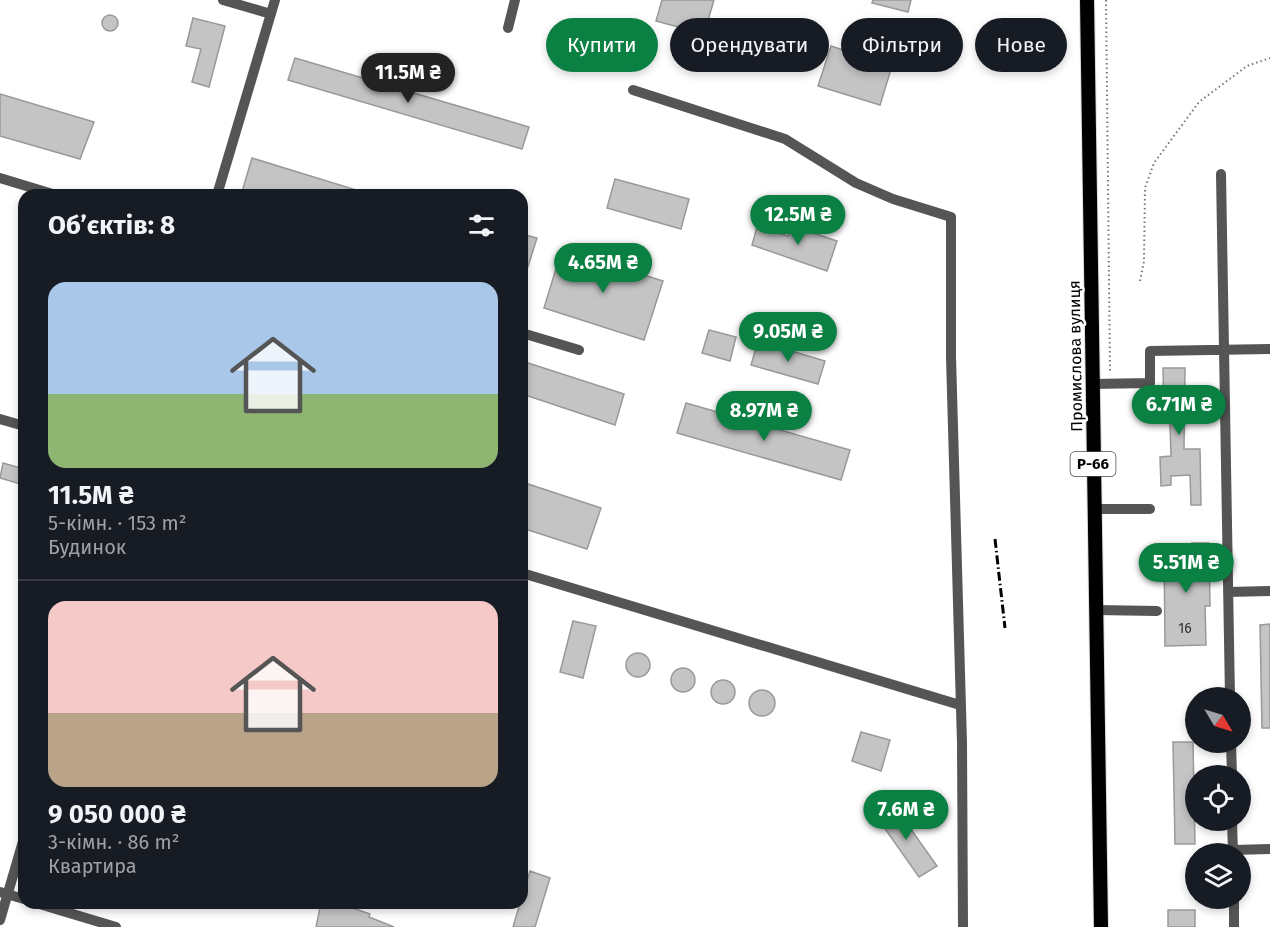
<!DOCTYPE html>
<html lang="uk">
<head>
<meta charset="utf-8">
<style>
	body { margin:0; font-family:"Fira Sans",sans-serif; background:#242831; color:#f1f3f6; height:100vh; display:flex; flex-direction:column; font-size:22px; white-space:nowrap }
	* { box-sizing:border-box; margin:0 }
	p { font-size:20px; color:#9ea1a6 }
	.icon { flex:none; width:33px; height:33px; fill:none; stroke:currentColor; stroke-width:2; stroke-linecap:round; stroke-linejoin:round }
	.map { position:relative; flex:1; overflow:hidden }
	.side { position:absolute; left:18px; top:189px; width:510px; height:720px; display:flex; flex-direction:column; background:#171b24; border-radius:18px; box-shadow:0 3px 9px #0003 }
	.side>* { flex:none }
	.banner { position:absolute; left:546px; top:18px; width:570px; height:54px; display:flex; gap:12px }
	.needle { width:39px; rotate:128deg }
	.tools { position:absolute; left:1185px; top:687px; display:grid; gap:12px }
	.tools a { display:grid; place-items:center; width:66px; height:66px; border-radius:50%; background:#171b24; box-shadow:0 3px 9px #0003; font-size:30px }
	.price { position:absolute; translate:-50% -51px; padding:0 14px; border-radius:21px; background:#0b8043; color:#fff; font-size:20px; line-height:39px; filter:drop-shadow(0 2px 3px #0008) }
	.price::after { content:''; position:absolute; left:50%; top:36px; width:18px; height:14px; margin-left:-9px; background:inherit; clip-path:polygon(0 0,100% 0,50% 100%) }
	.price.active { background:#222; color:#fff }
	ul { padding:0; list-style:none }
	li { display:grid; align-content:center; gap:12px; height:318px; padding:0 30px }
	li+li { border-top:2px solid #363941 }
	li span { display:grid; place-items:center; height:186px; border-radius:18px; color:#555 }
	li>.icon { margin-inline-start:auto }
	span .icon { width:108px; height:108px; fill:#fffc; stroke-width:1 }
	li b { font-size:26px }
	h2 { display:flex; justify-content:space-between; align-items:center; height:72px; padding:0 30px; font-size:26px }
	.pill { padding:0 21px; border-radius:27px; background:#171b24; box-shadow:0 3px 9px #0003; font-size:21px; line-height:54px }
	.pill.active { background:#0b8043; color:#fff }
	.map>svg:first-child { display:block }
	.building { fill:#c4c4c4; stroke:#999; stroke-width:1.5 }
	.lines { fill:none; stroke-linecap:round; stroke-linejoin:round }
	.major-casing { stroke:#dbdbdb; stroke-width:16 }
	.path { stroke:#777; stroke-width:2; stroke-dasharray:1.5 3; stroke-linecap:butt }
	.minor { stroke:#555; stroke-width:10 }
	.major { stroke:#000; stroke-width:14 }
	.rail { stroke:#000; stroke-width:3; stroke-dasharray:9 3 1.5 3; stroke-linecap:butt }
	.labels { text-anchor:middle; stroke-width:5; stroke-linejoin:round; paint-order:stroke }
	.number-label { font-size:14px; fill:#313131 }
	.shield { fill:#fff; stroke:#4c4c4c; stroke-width:1.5 }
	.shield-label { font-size:15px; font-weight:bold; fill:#000 }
	.street-label { font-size:16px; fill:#000; stroke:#fff }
</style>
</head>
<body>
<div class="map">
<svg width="1270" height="927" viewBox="0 0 1270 927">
	<rect width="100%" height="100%" fill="#fff"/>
	<path class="building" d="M 662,0 L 714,0 L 704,34 L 656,21 Z
		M 873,0 L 911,0 L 908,12 L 872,3 Z
		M102 23a8 8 0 1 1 16 0a8 8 0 1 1-16 0Z
		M 193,18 L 225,26 L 209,87 L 192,82 L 201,49 L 186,46 Z
		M 831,46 L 892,66 L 880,105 L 818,86 Z
		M 295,58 L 529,127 L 522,149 L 288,80 Z
		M 0,94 L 94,122 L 80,159 L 0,136 Z
		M 252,158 L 366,193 L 366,195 L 241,195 Z
		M 615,179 L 689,199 L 681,229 L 607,208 Z
		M 792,226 L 837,241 L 827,271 L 752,245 L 757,227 L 788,236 Z
		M 522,234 L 537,238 L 524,279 L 522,279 Z
		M 562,249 L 663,281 L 644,340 L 544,308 Z
		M 709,330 L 736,337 L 730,361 L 702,353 Z
		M 758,341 L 825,361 L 818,384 L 751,365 Z
		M 522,361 L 624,394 L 615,425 L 522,394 Z
		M 1163,368 L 1185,368 L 1184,449 L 1200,449 L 1201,505 L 1191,505 L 1190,475 L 1171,476 L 1171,485 L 1161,486 L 1160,457 L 1171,456 L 1170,422 L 1164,422 Z
		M 686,403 L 850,450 L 841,480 L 677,433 Z
		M 3,463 L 24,469 L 24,485 L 0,478 Z
		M 522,482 L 601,508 L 587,549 L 522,528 Z
		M 1192,543 L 1209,543 L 1210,606 L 1205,606 L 1206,645 L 1165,646 L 1164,547 L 1192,546 Z
		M 573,621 L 596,626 L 583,678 L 560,672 Z
		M 1270,624 L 1270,728 L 1262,728 L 1260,625 Z
		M626 665a12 12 0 1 1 24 0a12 12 0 1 1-24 0Z
		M671 680a12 12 0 1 1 24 0a12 12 0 1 1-24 0Z
		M711 692a12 12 0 1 1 24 0a12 12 0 1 1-24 0Z
		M749 703a13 13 0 1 1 26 0a13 13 0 1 1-26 0Z
		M 861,732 L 890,740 L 881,771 L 852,761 Z
		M 1173,742 L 1193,742 L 1195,844 L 1175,844 Z
		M 893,804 L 937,866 L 919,877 L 876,816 Z
		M 530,871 L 550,878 L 535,927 L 513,927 L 520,903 L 522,903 L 522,897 Z
		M 321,903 L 338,903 L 370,914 L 369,917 L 394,927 L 316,927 Z
		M 1168,910 L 1195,910 L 1195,927 L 1168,927 Z"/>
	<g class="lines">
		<g class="major-casing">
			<path id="major" d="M 1087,0 L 1101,927"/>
		</g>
		<path class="path" d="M 1106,0 L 1110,372
			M 1140,281 L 1144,261 L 1145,188 L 1154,163 L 1199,102 L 1247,66 L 1270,58"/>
		<path class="minor" d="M 223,0 L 271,14
			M 508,28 L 515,0
			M 633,90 L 785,139 L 856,183 L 893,199 L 951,217 L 951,357 L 962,743 L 963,927
			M 1221,174 L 1230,698
			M 0,178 L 56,195
			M 217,195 L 275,0
			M 522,333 L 579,350
			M 1092,384 L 1150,383 L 1150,351 L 1270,349
			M 0,419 L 24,426
			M 1094,509 L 1150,509
			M 522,573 L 960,705
			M 1228,592 L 1270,591
			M 1096,610 L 1157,611
			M 1231,742 L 1232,776
			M 1232,820 L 1233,854
			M 1233,850 L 1270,849
			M 0,892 L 24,899
			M 1234,898 L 1234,927
			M 36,903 L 116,927
			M 0,920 L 24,838"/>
		<use href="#major" class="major"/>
		<path class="rail" d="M 995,539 L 1005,628"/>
	</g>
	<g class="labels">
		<g class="number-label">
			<text x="1185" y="633">16</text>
		</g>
		<rect class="shield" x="1070.5" y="452" width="45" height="24" rx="4.5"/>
		<g class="shield-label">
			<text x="1093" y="469">Р-66</text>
		</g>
		<g class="street-label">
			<text transform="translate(1075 356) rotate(-91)" y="6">Промислова вулиця</text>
		</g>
	</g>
</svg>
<div class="tools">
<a><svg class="needle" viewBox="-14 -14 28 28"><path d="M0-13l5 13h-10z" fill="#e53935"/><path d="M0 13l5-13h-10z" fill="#9ea1a6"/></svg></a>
<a><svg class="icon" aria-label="locate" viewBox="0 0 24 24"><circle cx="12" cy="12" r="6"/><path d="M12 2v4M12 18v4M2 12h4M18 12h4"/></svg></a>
<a><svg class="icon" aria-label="layers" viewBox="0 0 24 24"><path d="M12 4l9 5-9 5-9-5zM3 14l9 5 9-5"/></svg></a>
</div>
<b class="price active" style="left:408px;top:104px">11.5M ₴</b>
<b class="price" style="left:798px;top:246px">12.5M ₴</b>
<b class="price" style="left:603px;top:294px">4.65M ₴</b>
<b class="price" style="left:788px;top:363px">9.05M ₴</b>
<b class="price" style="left:1179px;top:436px">6.71M ₴</b>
<b class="price" style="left:764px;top:442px">8.97M ₴</b>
<b class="price" style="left:1186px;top:594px">5.51M ₴</b>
<b class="price" style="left:906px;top:841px">7.6M ₴</b>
<div class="banner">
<a class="pill active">Купити</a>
<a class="pill">Орендувати</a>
<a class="pill">Фільтри</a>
<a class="pill">Нове</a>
</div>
<section class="side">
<h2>Об’єктів: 8<svg class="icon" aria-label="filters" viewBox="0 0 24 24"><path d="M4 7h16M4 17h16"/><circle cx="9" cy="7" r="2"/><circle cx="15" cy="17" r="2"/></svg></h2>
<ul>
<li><span style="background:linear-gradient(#a9c7e8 60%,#8fb573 0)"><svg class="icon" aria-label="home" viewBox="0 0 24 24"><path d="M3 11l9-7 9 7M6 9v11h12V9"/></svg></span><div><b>11.5M ₴</b><p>5-кімн. · 153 m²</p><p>Будинок</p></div></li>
<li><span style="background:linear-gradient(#f6c9c9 60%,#b9a48a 0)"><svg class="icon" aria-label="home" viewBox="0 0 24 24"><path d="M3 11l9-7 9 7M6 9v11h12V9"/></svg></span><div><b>9 050 000 ₴</b><p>3-кімн. · 86 m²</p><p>Квартира</p></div></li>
</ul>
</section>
</div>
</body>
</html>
